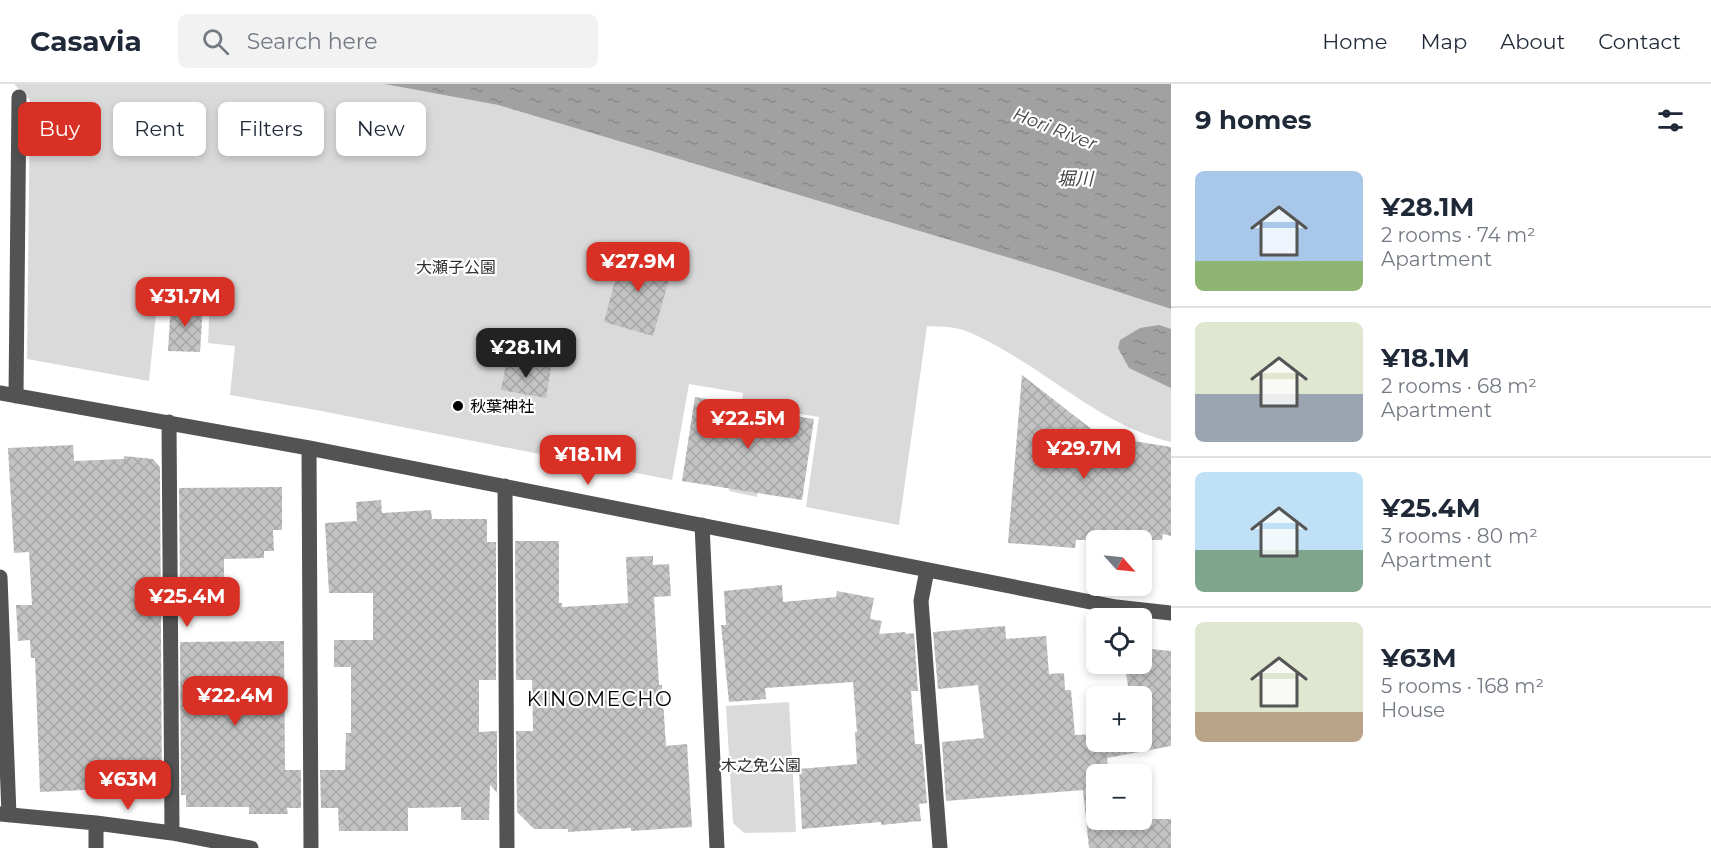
<!DOCTYPE html>
<html lang="en">
<head>
<meta charset="utf-8">
<style>
	body { margin:0; font-family:Montserrat,"Noto Sans JP",sans-serif; background:#f2f2f3; color:#1f2937; height:100vh; display:flex; flex-direction:column; font-size:22px; white-space:nowrap }
	* { box-sizing:border-box; margin:0 }
	p { font-size:20px; color:#747a83 }
	.icon { flex:none; width:33px; height:33px; fill:none; stroke:currentColor; stroke-width:2; stroke-linecap:round; stroke-linejoin:round }
	.map { position:relative; flex:1; overflow:hidden }
	.sheet { display:flex; flex-direction:column; background:#fff; width:540px }
	.sheet>* { flex:none }
	.banner { position:absolute; left:18px; top:18px; width:570px; height:54px; display:flex; gap:12px }
	.needle { width:39px; rotate:117deg }
	.tools { position:absolute; left:1086px; top:446px; display:grid; gap:12px }
	.tools a { display:grid; place-items:center; width:66px; height:66px; border-radius:9px; background:#fff; box-shadow:0 3px 9px #0003; font-size:30px }
	.price { position:absolute; translate:-50% -51px; padding:0 14px; border-radius:12px; background:#d93025; color:#fff; font-size:20px; line-height:39px; filter:drop-shadow(0 2px 3px #0008) }
	.price::after { content:''; position:absolute; left:50%; top:36px; width:18px; height:14px; margin-left:-9px; background:inherit; clip-path:polygon(0 0,100% 0,50% 100%) }
	.price.selected { background:#222; color:#fff }
	ul { padding:0; list-style:none }
	li { display:flex; align-items:center; gap:18px; height:150px; padding:0 24px }
	li+li { border-top:2px solid #e0e1e3 }
	li span { display:grid; place-items:center; flex:none; width:168px; height:120px; border-radius:9px; color:#555 }
	li>.icon { margin-inline-start:auto }
	span .icon { width:72px; height:72px; fill:#fffc; stroke-width:1 }
	li b { font-size:26px }
	h2 { display:flex; justify-content:space-between; align-items:center; height:72px; padding:0 24px; font-size:26px }
	.tag { padding:0 21px; border-radius:9px; background:#fff; box-shadow:0 3px 9px #0003; font-size:21px; line-height:54px }
	.tag.selected { background:#d93025; color:#fff }
	header { display:flex; align-items:center; gap:36px; box-sizing:border-box; height:84px; padding:0 30px; background:#fff; border-bottom:2px solid #e0e1e3 }
	header strong { font-size:28px }
	nav { display:flex; gap:33px; margin-inline-start:auto; font-size:21px }
	.search { width:420px; height:54px; background:#f2f2f3; display:flex; align-items:center; gap:15px; box-sizing:border-box; padding:0 21px; border-radius:9px; color:#747a83; font-size:22px }
	main { display:flex; flex:1; min-height:0 }
	.map>svg:first-child { display:block }
	.park { fill:#dadada }
	.water { fill:url(#water-ripples) }
	.building { fill:url(#building-cross-hatch) }
	.lines { fill:none; stroke-linecap:round; stroke-linejoin:round }
	.minor { stroke:#535353; stroke-width:15 }
	.poi-dot { fill:#000; stroke:#fff; stroke-width:2 }
	.labels { text-anchor:middle; stroke-width:4.5; stroke-linejoin:round; paint-order:stroke }
	.park-label { font-size:16px; fill:#313131; stroke:#fff }
	.poi-label { font-size:16px; fill:#000; stroke:#fff; text-anchor:start }
	.water-label { font-size:18px; font-style:italic; fill:#424242; stroke:#fff }
	.quarter-label { font-size:20px; letter-spacing:1.5px; fill:#000; stroke:#fff }
</style>
</head>
<body>
<header>
<strong>Casavia</strong>
<div class="search"><svg class="icon" aria-label="search" viewBox="0 0 24 24"><circle cx="10" cy="10" r="6"/><path d="M15 15l6 6"/></svg>Search here</div>
<nav><a>Home</a><a>Map</a><a>About</a><a>Contact</a></nav>
</header>
<main>
<div class="map">
<svg width="1171" height="764" viewBox="0 0 1171 764">
	<defs>
		<pattern id="water-ripples" width="26" height="14" patternUnits="userSpaceOnUse" patternTransform="scale(1.5)"><rect width="26" height="14" fill="#a1a1a1"/><path d="M2 4q2-2 4 0t4 0M15 11q2-2 4 0t4 0" fill="none" stroke="#898989"/></pattern>
		<pattern id="building-cross-hatch" width="8" height="8" patternUnits="userSpaceOnUse" patternTransform="scale(1.5)"><rect width="8" height="8" fill="#c3c3c3"/><path d="M0 0l8 8M0 8l8-8" fill="none" stroke="#a6a6a6"/></pattern>
	</defs>
	<rect width="100%" height="100%" fill="#fff"/>
	<path class="park" d="M 14,0 L 384,0 L 498,21 L 1053,187 L 1171,225 L 1171,358 C 1108,343 1064,301 1009,269 C 993,260 974,248 955,244 C 946,242 936,243 927,242 L 899,441 L 806,423 L 819,333 L 769,325 L 757,413 L 729,407 L 743,309 L 689,300 L 672,396 L 316,326 L 230,311 L 235,262 L 208,259 L 210,214 L 158,211 L 149,297 L 27,275 L 30,16 Z
		M 789,618 L 796,748 L 744,749 L 733,739 L 726,622 Z"/>
	<path class="water" d="M 384,0 L 1171,0 L 1171,225 L 1053,187 L 498,21 Z
		M 1159,241 L 1171,245 L 1171,304 L 1129,284 L 1118,264 L 1120,256 L 1140,244 Z"/>
	<path class="building" d="M 623,166 L 673,181 L 653,252 L 604,238 Z
		M 171,219 L 203,221 L 200,268 L 168,267 Z
		M 507,275 L 551,283 L 546,314 L 501,306 Z
		M 1022,291 L 1094,347 L 1128,349 L 1127,356 L 1171,363 L 1171,452 L 1163,450 L 1162,456 L 1076,456 L 1075,464 L 1008,459 Z
		M 695,313 L 738,320 L 737,324 L 814,335 L 802,416 L 682,397 Z
		M 73,361 L 74,377 L 124,375 L 124,372 L 153,375 L 160,383 L 162,711 L 107,712 L 107,705 L 40,708 L 35,574 L 31,574 L 30,556 L 18,557 L 16,521 L 32,521 L 29,468 L 14,469 L 8,364 Z
		M 282,403 L 282,446 L 273,446 L 274,467 L 264,467 L 264,474 L 224,475 L 224,509 L 180,509 L 179,404 Z
		M 381,416 L 382,429 L 431,426 L 432,435 L 487,435 L 487,458 L 496,458 L 496,596 L 479,596 L 479,648 L 497,647 L 497,709 L 490,701 L 489,736 L 461,736 L 461,723 L 408,724 L 408,747 L 339,747 L 338,724 L 321,724 L 320,686 L 345,686 L 346,649 L 351,649 L 351,583 L 334,583 L 334,556 L 373,556 L 373,509 L 329,509 L 325,439 L 357,437 L 356,418 Z
		M 515,457 L 559,457 L 559,519 L 562,519 L 562,523 L 628,519 L 626,473 L 653,472 L 653,481 L 669,480 L 671,512 L 654,513 L 659,601 L 662,601 L 666,662 L 687,660 L 692,743 L 631,747 L 631,744 L 568,748 L 568,745 L 534,745 L 517,728 L 516,647 L 533,647 L 532,596 L 516,596 Z
		M 782,501 L 783,518 L 836,513 L 837,507 L 874,514 L 870,535 L 882,537 L 879,550 L 905,548 L 906,550 L 914,549 L 918,607 L 911,607 L 915,660 L 922,660 L 927,719 L 919,720 L 921,737 L 881,741 L 881,738 L 802,745 L 799,685 L 857,680 L 855,648 L 857,648 L 853,598 L 765,604 L 766,615 L 729,618 L 721,541 L 726,541 L 724,507 Z
		M 1005,542 L 1006,555 L 1046,552 L 1049,590 L 1064,589 L 1065,606 L 1071,606 L 1075,651 L 1096,650 L 1096,657 L 1142,657 L 1142,612 L 1130,612 L 1124,579 L 1142,579 L 1142,564 L 1171,567 L 1171,662 L 1107,674 L 1109,690 L 1096,690 L 1096,735 L 1171,735 L 1171,764 L 1089,764 L 1083,706 L 946,717 L 942,658 L 984,654 L 978,601 L 938,605 L 933,548 Z
		M 284,557 L 285,686 L 301,686 L 301,724 L 287,724 L 288,730 L 249,730 L 249,723 L 186,723 L 186,711 L 181,711 L 180,558 Z"/>
	<g class="lines">
		<path class="minor" d="M 0,309 L 309,364 L 1116,523 L 1171,529
			M 16,312 L 19,13
			M 169,338 L 172,749
			M 309,364 L 311,764
			M 505,402 L 507,764
			M 702,441 L 717,764
			M 927,486 L 921,517 L 940,764
			M 0,493 L 9,731
			M 0,730 L 96,739 L 172,749 L 251,764
			M 96,764 L 96,739"/>
	</g>
	<circle class="poi-dot" cx="458" cy="322" r="6"/>
	<g class="labels">
		<g class="park-label">
			<text x="456" y="189">大瀬子公園</text>
			<text x="761" y="687">木之免公園</text>
		</g>
		<g class="poi-label">
			<text x="470" y="328">秋葉神社</text>
		</g>
		<g class="water-label">
			<text transform="translate(1055 45) rotate(21)" y="6">Hori River</text>
			<text x="1075" y="101">堀川</text>
		</g>
		<g class="quarter-label">
			<text x="600" y="622">KINOMECHO</text>
		</g>
	</g>
</svg>
<div class="tools">
<a><svg class="needle" viewBox="-14 -14 28 28"><path d="M0-13l5 13h-10z" fill="#e53935"/><path d="M0 13l5-13h-10z" fill="#747a83"/></svg></a>
<a><svg class="icon" aria-label="locate" viewBox="0 0 24 24"><circle cx="12" cy="12" r="6"/><path d="M12 2v4M12 18v4M2 12h4M18 12h4"/></svg></a>
<a>+</a>
<a>−</a>
</div>
<b class="price" style="left:638px;top:209px">¥27.9M</b>
<b class="price" style="left:185px;top:244px">¥31.7M</b>
<b class="price selected" style="left:526px;top:295px">¥28.1M</b>
<b class="price" style="left:748px;top:366px">¥22.5M</b>
<b class="price" style="left:1084px;top:396px">¥29.7M</b>
<b class="price" style="left:588px;top:402px">¥18.1M</b>
<b class="price" style="left:187px;top:544px">¥25.4M</b>
<b class="price" style="left:235px;top:643px">¥22.4M</b>
<b class="price" style="left:128px;top:727px">¥63M</b>
<div class="banner">
<a class="tag selected">Buy</a>
<a class="tag">Rent</a>
<a class="tag">Filters</a>
<a class="tag">New</a>
</div>
</div>
<section class="sheet">
<h2>9 homes<svg class="icon" aria-label="filters" viewBox="0 0 24 24"><path d="M4 7h16M4 17h16"/><circle cx="9" cy="7" r="2"/><circle cx="15" cy="17" r="2"/></svg></h2>
<ul>
<li><span style="background:linear-gradient(#a9c7e8 75%,#8fb573 0)"><svg class="icon" aria-label="home" viewBox="0 0 24 24"><path d="M3 11l9-7 9 7M6 9v11h12V9"/></svg></span><div><b>¥28.1M</b><p>2 rooms · 74 m²</p><p>Apartment</p></div></li>
<li><span style="background:linear-gradient(#dfe7d0 60%,#9aa5b1 0)"><svg class="icon" aria-label="home" viewBox="0 0 24 24"><path d="M3 11l9-7 9 7M6 9v11h12V9"/></svg></span><div><b>¥18.1M</b><p>2 rooms · 68 m²</p><p>Apartment</p></div></li>
<li><span style="background:linear-gradient(#bfe0f5 65%,#7fa58c 0)"><svg class="icon" aria-label="home" viewBox="0 0 24 24"><path d="M3 11l9-7 9 7M6 9v11h12V9"/></svg></span><div><b>¥25.4M</b><p>3 rooms · 80 m²</p><p>Apartment</p></div></li>
<li><span style="background:linear-gradient(#dfe7d0 75%,#b9a48a 0)"><svg class="icon" aria-label="home" viewBox="0 0 24 24"><path d="M3 11l9-7 9 7M6 9v11h12V9"/></svg></span><div><b>¥63M</b><p>5 rooms · 168 m²</p><p>House</p></div></li>
</ul>
</section>
</main>
</body>
</html>
